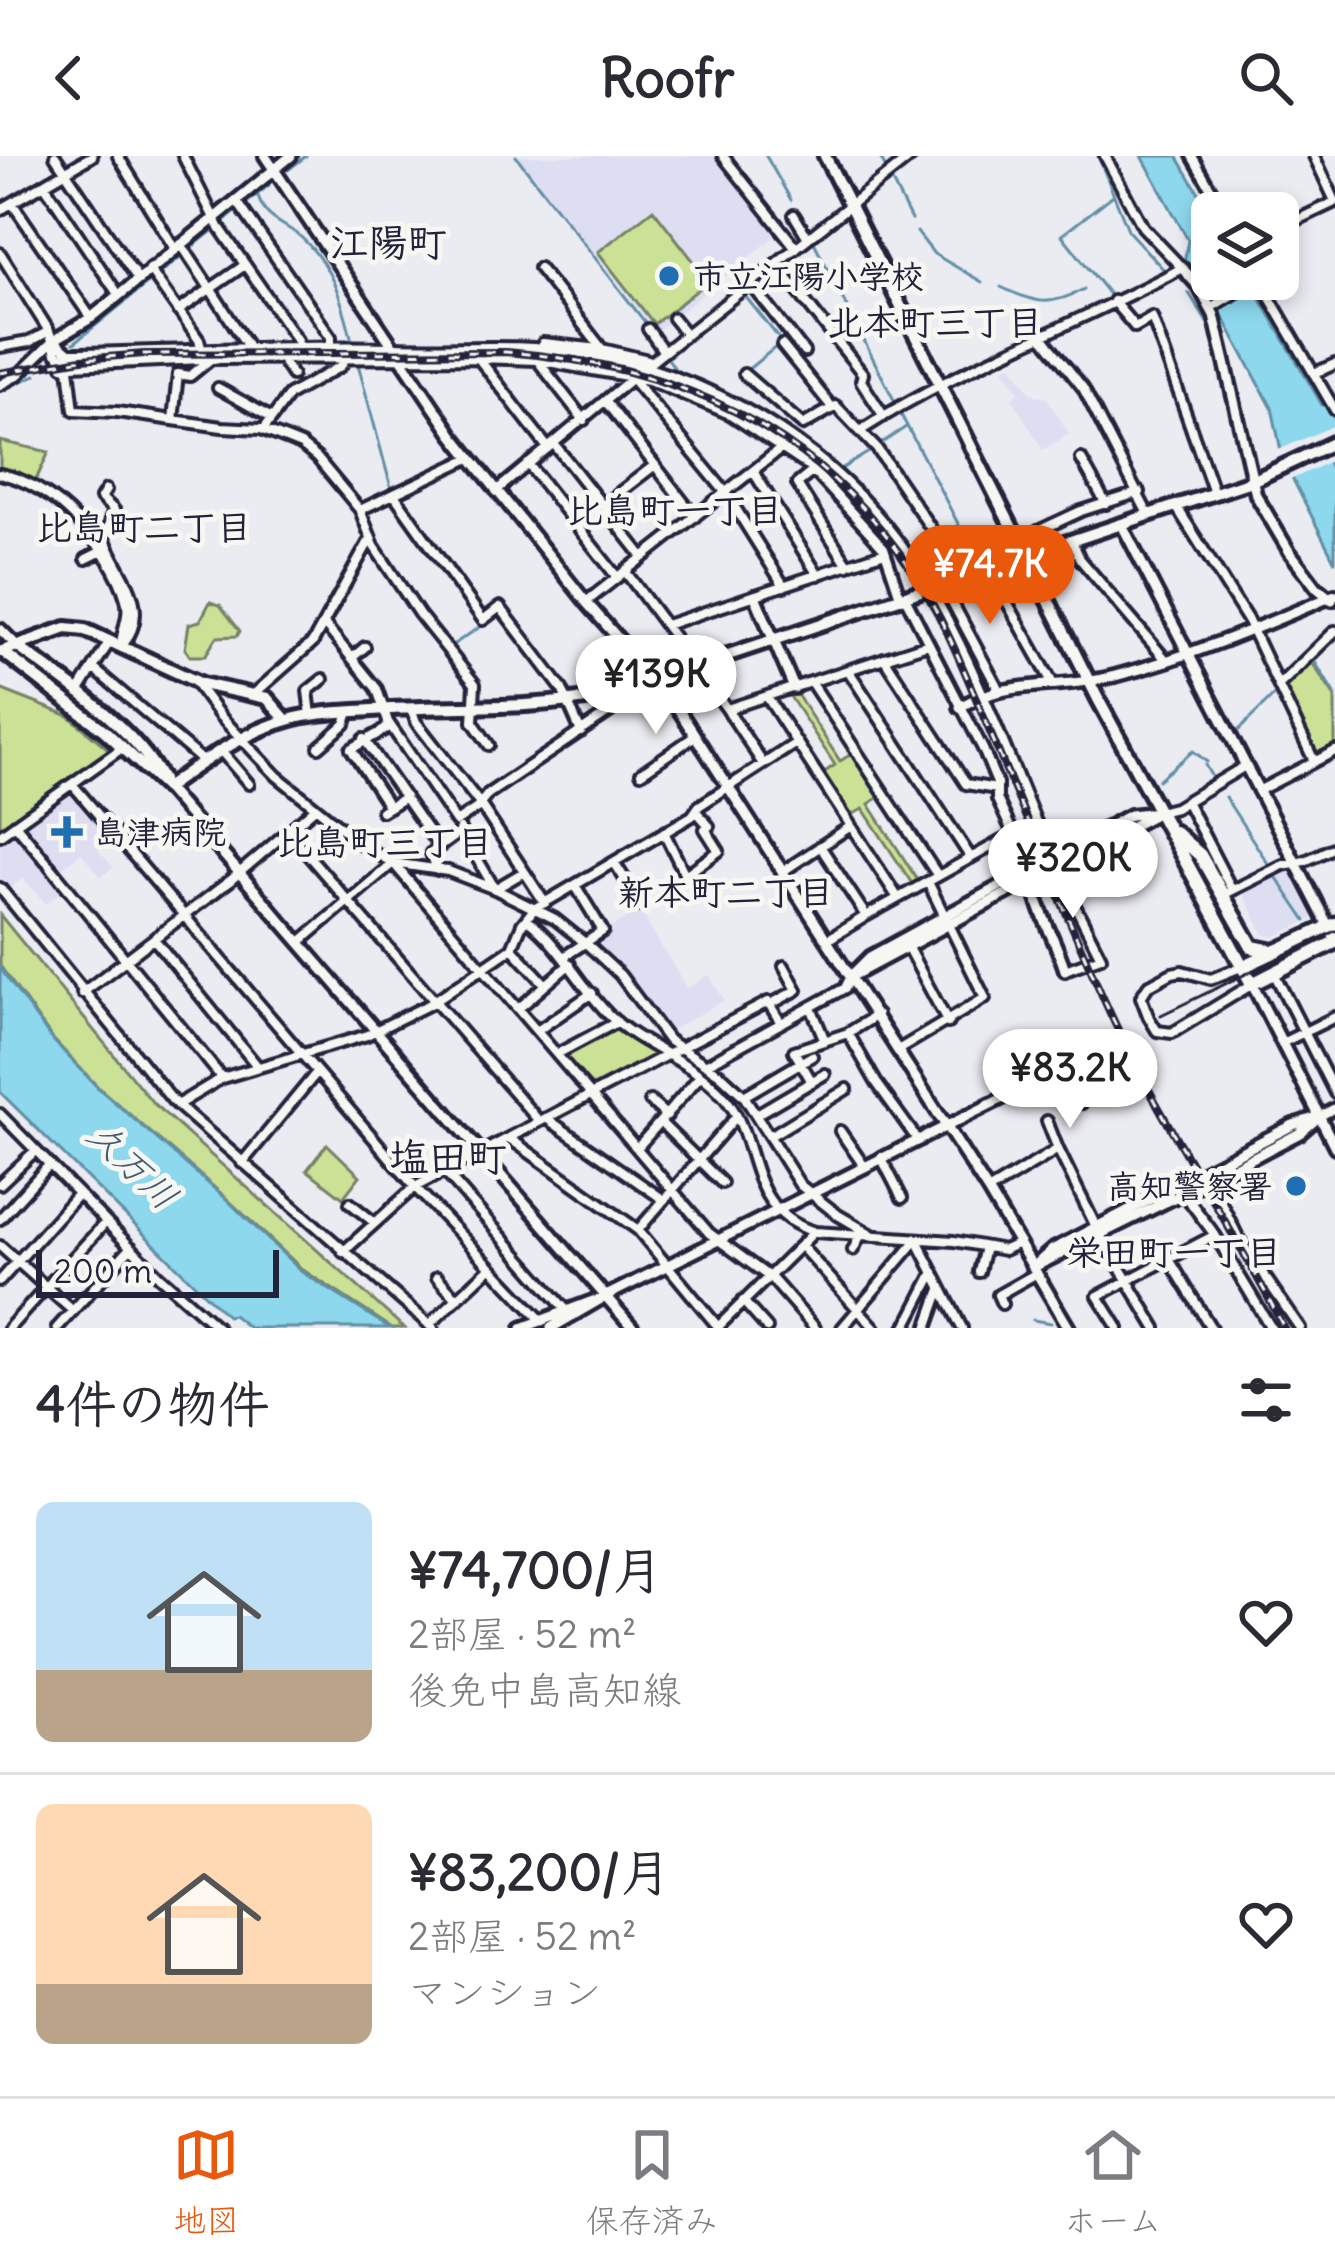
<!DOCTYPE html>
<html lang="ja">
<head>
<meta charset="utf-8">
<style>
	body { margin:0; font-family:Delius,"Klee One",sans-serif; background:#f7f7f7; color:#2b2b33; height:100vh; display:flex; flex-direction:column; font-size:45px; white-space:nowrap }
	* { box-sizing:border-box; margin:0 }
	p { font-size:39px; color:#7c7c81 }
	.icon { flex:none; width:66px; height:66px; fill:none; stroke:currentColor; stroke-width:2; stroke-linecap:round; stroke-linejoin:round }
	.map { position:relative; height:1172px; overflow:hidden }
	.details { display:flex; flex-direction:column; background:#fff; flex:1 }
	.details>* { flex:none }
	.buttons { position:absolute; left:1191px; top:36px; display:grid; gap:24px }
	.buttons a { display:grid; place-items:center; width:108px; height:108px; border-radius:18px; background:#fff; box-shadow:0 6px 18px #0003; font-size:60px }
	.scale { position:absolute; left:36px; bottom:30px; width:243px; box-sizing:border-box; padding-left:12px; border:6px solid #22223b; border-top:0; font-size:33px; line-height:42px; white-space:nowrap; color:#22223b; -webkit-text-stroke:9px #f6f6f2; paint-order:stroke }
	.price { position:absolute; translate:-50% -102px; padding:0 27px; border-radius:42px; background:#fff; color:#222; font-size:39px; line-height:78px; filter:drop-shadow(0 3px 6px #0008) }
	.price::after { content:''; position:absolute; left:50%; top:72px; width:36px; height:27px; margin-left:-18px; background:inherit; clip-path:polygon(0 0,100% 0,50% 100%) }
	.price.active { background:#ea580c; color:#fff }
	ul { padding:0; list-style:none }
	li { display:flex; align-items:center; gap:36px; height:300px; padding:0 36px }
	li+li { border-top:3px solid #e1e1e2 }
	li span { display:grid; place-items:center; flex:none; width:336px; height:240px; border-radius:18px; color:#555 }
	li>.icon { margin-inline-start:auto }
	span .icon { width:144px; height:144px; fill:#fffc; stroke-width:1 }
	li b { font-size:51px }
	h2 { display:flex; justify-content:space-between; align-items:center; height:144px; padding:0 36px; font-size:51px }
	header { display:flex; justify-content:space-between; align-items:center; height:156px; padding:0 36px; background:#fff; font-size:54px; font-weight:700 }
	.tab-bar { display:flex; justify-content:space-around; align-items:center; height:168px; border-top:3px solid #e1e1e2; background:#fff; font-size:33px; color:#7c7c81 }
	.tab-bar a { display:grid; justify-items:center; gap:6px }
	.tab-bar .active { color:#ea580c }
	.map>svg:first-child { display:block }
	.built { fill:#dedef2 }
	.green { fill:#cbe196; stroke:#768268; stroke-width:3 }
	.water { fill:#8dd8ed; stroke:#628fa6; stroke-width:3 }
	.pier { fill:#ebebf2 }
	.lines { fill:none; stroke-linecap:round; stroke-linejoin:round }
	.stream { stroke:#628fa6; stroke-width:3 }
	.minor-casing { stroke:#22223b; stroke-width:16 }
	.tertiary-casing { stroke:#22223b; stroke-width:18 }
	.secondary-casing { stroke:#22223b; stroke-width:20 }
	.trunk-casing { stroke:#22223b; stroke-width:21 }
	.minor { stroke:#f6f6f2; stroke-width:8 }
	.tertiary { stroke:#f6f6f2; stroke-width:9 }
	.secondary { stroke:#f6f6f2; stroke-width:10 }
	.trunk { stroke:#f6f6f2; stroke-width:12 }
	.tram { stroke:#22223b; stroke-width:3 }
	.rail-casing { stroke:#22223b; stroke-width:8 }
	.rail { stroke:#f6f6f2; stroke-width:3; stroke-dasharray:9; stroke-linecap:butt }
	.poi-dot { fill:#1f6fb2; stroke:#f6f6f2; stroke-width:4.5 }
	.labels { text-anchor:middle; stroke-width:10; stroke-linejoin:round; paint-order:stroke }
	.poi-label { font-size:33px; font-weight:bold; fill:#22223b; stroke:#f6f6f2; text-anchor:start }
	.neighbourhood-label { font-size:36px; font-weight:bold; fill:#22223b; stroke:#f6f6f2 }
	.water-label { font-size:36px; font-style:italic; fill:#425970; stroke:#f6f6f2 }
	.quarter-label { font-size:39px; font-weight:bold; fill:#22223b; stroke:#f6f6f2 }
</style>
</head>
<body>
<header><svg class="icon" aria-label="back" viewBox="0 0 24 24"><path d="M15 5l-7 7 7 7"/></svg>Roofr<svg class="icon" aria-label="search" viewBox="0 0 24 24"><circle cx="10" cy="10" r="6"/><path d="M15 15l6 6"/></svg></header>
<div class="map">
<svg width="1335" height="1172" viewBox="0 0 1335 1172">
	<rect width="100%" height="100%" fill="#ebebf2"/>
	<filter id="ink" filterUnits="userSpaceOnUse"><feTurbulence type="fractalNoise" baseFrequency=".00833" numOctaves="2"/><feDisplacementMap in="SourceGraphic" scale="24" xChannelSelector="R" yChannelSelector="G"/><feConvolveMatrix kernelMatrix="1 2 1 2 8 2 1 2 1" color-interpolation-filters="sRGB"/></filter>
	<g filter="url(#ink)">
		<path class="built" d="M 518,0 L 716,0 L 778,78 L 656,176 Z
			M 1011,208 L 1032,238 L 1047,242 L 1069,278 L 1043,294 L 1012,242 L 1019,236 L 1004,212 Z
			M 68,635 L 74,636 L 111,680 L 98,694 L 113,711 L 101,721 L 81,697 L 58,715 L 23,672 L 23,666 Z
			M 11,674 L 17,676 L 64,733 L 46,748 L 23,722 L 7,735 L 0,725 L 0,682 Z
			M 1285,713 L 1293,716 L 1314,755 L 1312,763 L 1274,781 L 1264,778 L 1244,739 L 1247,733 Z
			M 639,753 L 687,833 L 709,819 L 724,844 L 665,878 L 590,787 Z"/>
		<path class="green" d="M 653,53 L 709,125 L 654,168 L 598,96 Z
			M 0,285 L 49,296 L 34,328 L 0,315 Z
			M 210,446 L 220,449 L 240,475 L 237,480 L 217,481 L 205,500 L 190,500 L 185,493 L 189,468 L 200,465 Z
			M 1308,508 L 1313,508 L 1335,541 L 1335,591 L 1323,597 L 1313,593 L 1285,534 L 1285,527 Z
			M 0,533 L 69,560 L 112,596 L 0,673 Z
			M 796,537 L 840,605 L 853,597 L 881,640 L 869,648 L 918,725 L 913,729 L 863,653 L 849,660 L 822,618 L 835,609 L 789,539 Z
			M 0,759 L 153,947 L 404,1172 L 392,1172 L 303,1114 L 223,1039 L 99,932 L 51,881 L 0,810 Z
			M 618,871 L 659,897 L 595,931 L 589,930 L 564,897 Z
			M 327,988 L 360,1020 L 343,1042 L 307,1014 Z"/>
		<path class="water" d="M 1142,0 L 1177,0 L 1212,59 L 1212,123 L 1249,123 L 1322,249 L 1335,244 L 1335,273 L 1326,302 L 1335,321 L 1335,406 L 1283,304 L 1272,252 L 1207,131 L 1184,107 L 1188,84 Z
			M 0,812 L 50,881 L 98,932 L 223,1040 L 302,1116 L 390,1172 L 249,1172 L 233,1159 L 227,1160 L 0,936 Z"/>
		<path class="pier" d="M 1335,269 L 1335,303 L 1290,324 L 1276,295 Z"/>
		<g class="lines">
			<path class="stream" d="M 516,0 L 648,170
				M 766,0 L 791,44
				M 879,0 L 887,14
				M 1098,0 L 1129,76 L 1166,116
				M 288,14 L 306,0
				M 890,22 L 911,64
				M 258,40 C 265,66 287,67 304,84 C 333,112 343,147 352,185
				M 917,76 L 934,98 L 982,126
				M 814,86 L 894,244
				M 1001,131 C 1036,148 1050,151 1084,133
				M 1189,137 L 1214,178
				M 745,140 L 782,186 L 746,215
				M 1111,141 L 1062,79 L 1112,40
				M 74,187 L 269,29
				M 667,201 L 675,213
				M 1220,205 L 1234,265
				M 57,208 L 58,207
				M 358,208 L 392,335
				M 0,235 L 36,219
				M 898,253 L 975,400
				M 879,289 L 906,271
				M 841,313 L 869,296
				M 828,322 L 889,390 L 897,416
				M 1260,361 L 1312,437
				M 487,466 L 499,458 L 554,530
				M 1335,481 L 1313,503 L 1335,538
				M 451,490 L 483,469
				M 1291,522 L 1308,507
				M 978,574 L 1002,628 L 1001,643
				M 1236,577 L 1276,537
				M 1205,609 L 1213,623
				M 1158,624 L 1193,595 L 1207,606
				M 1225,641 L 1269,709
				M 1013,668 L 1031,704
				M 1275,719 L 1306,765
				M 1226,1091 L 1252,1134
				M 1033,1164 L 1051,1167"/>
			<g class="minor-casing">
				<path id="minor" d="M 55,0 L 138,123
					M 118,0 L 175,93
					M 183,0 L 217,68 L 297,184 L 298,190
					M 723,0 L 796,92
					M 1192,0 L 1225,57
					M 1314,0 L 1335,45
					M 44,28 L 118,138
					M 236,44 L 331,181 L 331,190
					M 12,47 L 91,162
					M 0,54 L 92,0
					M 1245,57 L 1262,49
					M 794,59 L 808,82
					M 1278,73 L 1335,46
					M 181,88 L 249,192
					M 0,97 L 49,175 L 56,197 L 72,209 L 203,203 L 478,202 L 537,204 L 649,224 L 730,258 L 811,312 L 884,392 L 901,443
					M 776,108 L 863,218 L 861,225 L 883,259
					M 539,112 L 602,193 L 648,204 L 650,208
					M 149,113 L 199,184 L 202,195
					M 1259,123 L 1335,254
					M 751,128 L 804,196
					M 1113,145 L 1135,171 L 1152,161 L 1214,337
					M 1210,152 L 1259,123
					M 178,155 L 245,109
					M 673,162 L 686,178
					M 648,173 L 664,196
					M 1040,178 L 1083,232 L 1149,360
					M 54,184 L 69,197 C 178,196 286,188 395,191 C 456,193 516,187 576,196 C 708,215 832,289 908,399 C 970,488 1007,602 1051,701
					M 543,187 L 600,193
					M 782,189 L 831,250
					M 0,191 L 29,186 L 49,175
					M 479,203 L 548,292
					M 282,204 L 292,219
					M 538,205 L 584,264
					M 63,210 L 69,212 L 74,254 L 117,256 L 222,271 L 261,273 L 301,289 L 317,302 L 360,354 L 374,390 L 419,458 L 475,528 L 473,566 L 489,589
					M 1315,217 L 1335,208
					M 744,218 L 803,269 L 836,250 L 877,293 L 964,421
					M 634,225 L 726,337 L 784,430
					M 0,229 L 18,219 L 53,185
					M 218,232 L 270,261
					M 606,246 L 695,361
					M 173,264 L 178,218 L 190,220 L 211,203
					M 264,273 L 289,239 L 341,210 L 346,202
					M 860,275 C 961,209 1075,170 1182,112 L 1143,71 L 1105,0
					M 554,288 L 643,401
					M 1081,303 L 1106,348
					M 528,308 L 617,421
					M 753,315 L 818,419
					M 813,315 L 797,328 L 848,409
					M 0,318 C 53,327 111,392 126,443 C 131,461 121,474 121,491
					M 106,334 L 101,342 L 114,354 L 104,381 C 118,420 155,450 121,491
					M 496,335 L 660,199 L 912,0
					M 395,340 L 483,464 L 500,451 L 562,533 L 581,576
					M 603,349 L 655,309
					M 1176,350 L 1247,463 L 1314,605
					M 360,354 L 470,302
					M 1038,375 L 1081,355 L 1140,336
					M 1072,385 L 1080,403 L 1167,505
					M 86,403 L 100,396
					M 989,414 L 1052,526
					M 625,415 L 727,553
					M 943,429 L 999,534
					M 905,441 L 983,593 L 997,627 L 997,643 L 1031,716
					M 586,446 L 783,291
					M 325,469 L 377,533 L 388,566 L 456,666 L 477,652 L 488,638 L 611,555 L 605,540
					M 666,469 L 885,396
					M 353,501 L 365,491
					M 884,502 L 966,628 L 997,633
					M 93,512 L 204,606
					M 848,514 L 971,702
					M 194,525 L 220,560 L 277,620 L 365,691 L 393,707 L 448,715 L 495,733 L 555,763 L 590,791 L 620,819 L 668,884 L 720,918 L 744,940 L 800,1029 L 838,1059 L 874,1080
					M 811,526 L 938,720
					M 1279,529 L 1335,475
					M 78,536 L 110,485
					M 254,538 L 313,486 L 368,387 L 372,385
					M 767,541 L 898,742
					M 411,552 L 416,566 L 480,648 L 545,747
					M 311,559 L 308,535 L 323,523
					M 388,568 L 386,573 L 351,593 L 389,651
					M 364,583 L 439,691
					M 319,591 L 345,568 L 349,556
					M 221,595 L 249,628
					M 763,608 L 727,553 L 928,488
					M 641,617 L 695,580
					M 73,629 L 415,1031 L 542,1165
					M 1258,635 L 1335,595
					M 1186,645 L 1232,734
					M 382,655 L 405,641
					M 1159,656 L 1175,652 L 1245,610
					M 15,668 L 46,705
					M 461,675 L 495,733 L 522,717
					M 288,676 L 539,965
					M 664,676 L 685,719 L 719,695 L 705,673 L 709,670 L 696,655
					M 0,679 L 122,592
					M 820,690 L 866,760 L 1014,678
					M 614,706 L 642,750
					M 394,708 L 709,1077 L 772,1123 L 815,1172
					M 49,709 L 222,922
					M 1056,712 L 1101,801 L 1065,814
					M 437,714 L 431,697 L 461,675 L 460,673
					M 782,716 L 851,670
					M 0,732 L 173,945 L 433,1172
					M 1223,739 L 1283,709 L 1305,705 L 1335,691
					M 526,763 C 562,790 580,831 611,861 C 644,892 691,903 725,942 C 761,984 743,1054 815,1076 L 954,1085 L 1004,1094 L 1019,1087
					M 154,783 L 258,911
					M 827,784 L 866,760
					M 300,786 L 393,707
					M 512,792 L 546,829
					M 908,792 L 948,867
					M 565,800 L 603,775 L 575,729
					M 1274,817 L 1335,937
					M 82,837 L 231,724 L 315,652
					M 771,848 L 797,834 L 784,810
					M 811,851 L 825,885
					M 518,853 L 570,808
					M 877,859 L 848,877 L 876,926 L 917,983
					M 1149,862 L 1141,841 L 1148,830 L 1172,817 L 1182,815 L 1211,823 L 1241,811
					M 1151,865 L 1157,875 L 1172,877 L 1251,829
					M 537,875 L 592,837
					M 1284,886 L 1335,861
					M 898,894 L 985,842 L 928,726
					M 557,898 L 617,866
					M 1044,907 L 1063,936 L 1072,936 L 1092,923 L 1080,892 L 1068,886 L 1048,896 L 1038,919 L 1009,939 L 1042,930 L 1058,934
					M 707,908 L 845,832 L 851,820
					M 812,926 L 794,895 L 848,877
					M 1076,934 L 1082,947
					M 744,940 L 812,900
					M 650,945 L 667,960
					M 177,949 L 222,922 L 367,879 L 430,848 L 512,792 L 522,768 L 534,753 L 692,660 L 699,650 L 796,587
					M 0,958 L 159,1120 L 218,1172
					M 757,958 L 825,918
					M 1320,960 L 1335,952
					M 546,962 L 664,1044
					M 1047,965 L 1058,993
					M 661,967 L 722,1027
					M 840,975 L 864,1010
					M 770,980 L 847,933
					M 509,982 L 638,1074 L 719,1172
					M 637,992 L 700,920
					M 881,1001 L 902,1042
					M 242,1007 L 317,916
					M 445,1016 L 566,1154
					M 1210,1024 L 1239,1083 L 1300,1172
					M 0,1028 L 35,995
					M 988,1035 L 1058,993 L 1100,1079 L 1156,1172
					M 350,1047 L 375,1067
					M 0,1063 L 49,1009
					M 638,1074 L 735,962
					M 1215,1079 L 1271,1172
					M 917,1084 L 962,1172
					M 0,1090 L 73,1155
					M 801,1090 L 875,1172
					M 853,1094 L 860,1080
					M 343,1096 L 415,1031 L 768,846 L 781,867
					M 1169,1103 L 1211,1172
					M 979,1116 L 985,1091
					M 437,1121 L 457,1143
					M 0,1125 L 77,1039
					M 743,1145 L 767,1172
					M 1002,1148 L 998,1139 L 1037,1117
					M 429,1169 L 491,1111
					M 718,1171 L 814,1076
					M 9,1172 L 105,1067
					M 57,1172 L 131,1091
					M 842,1172 L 916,1085
					M 905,1172 L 934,1116
					M 927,1172 L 941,1133
					M 1118,1172 L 1098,1140 L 1215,1079 L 1184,1038"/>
			</g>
			<g class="tertiary-casing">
				<path id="tertiary" d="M 265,0 L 452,278 L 586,446 L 671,542 L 988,1035 L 1069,1172
					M 1182,112 L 1199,131 L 1214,159 L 1256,339 L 1289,395 L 1317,432 L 1332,444
					M 54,184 L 91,162 L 291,0
					M 1122,369 L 1335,783
					M 755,440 L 794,532
					M 0,473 L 18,491
					M 960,551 C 1007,522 1064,534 1115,520 C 1192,500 1262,470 1335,439
					M 166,632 L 633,1172
					M 1033,725 C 1033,745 1058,789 1065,814
					M 856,818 L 1153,659
					M 851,820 L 870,801 L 1130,659 L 1159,656
					M 1252,828 L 1335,991
					M 1038,1109 L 1210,1024 L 1300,977 L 1315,964
					M 1033,1111 L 1052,1094 L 1293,969 L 1320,960
					M 522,1172 L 593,1145
					M 551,1172 L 606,1140 L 1009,939"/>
			</g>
			<g class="secondary-casing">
				<path id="secondary" d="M 825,0 L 1098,543 L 1159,656
					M 18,491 C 63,523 138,575 162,624
					M 2,495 L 105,575 L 166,632
					M 0,496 L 66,472 L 85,474 L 202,528 L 267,542 L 286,564
					M 166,632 C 203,605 244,576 288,564 C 315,556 344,556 372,554 C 450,549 528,554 605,540 L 1254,324 L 1335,286"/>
			</g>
			<g class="trunk-casing">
				<path id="trunk" d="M 1159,656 L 1252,828 L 1335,786
					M 1174,676 L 1200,699 L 1252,791 L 1277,796
					M 1242,811 L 1335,768"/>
			</g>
			<use href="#minor" class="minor"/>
			<use href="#tertiary" class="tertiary"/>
			<use href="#secondary" class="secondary"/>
			<use href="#trunk" class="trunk"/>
			<path class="tram" d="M 1161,859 L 1335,775"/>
			<g class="rail-casing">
				<path id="rail" d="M 0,217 L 82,203 L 144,198 L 506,196 C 676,209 816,271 913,416 C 948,468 970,530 995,588 C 1031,674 1067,761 1105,846 C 1156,960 1228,1061 1284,1172"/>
			</g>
			<use href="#rail" class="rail"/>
		</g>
	</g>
	<g class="poi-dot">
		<circle cx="669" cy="120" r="12"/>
		<path d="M61 658h12v12h12v12h-12v12h-12v-12h-12v-12h12z"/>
		<circle cx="1296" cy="1030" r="12"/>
	</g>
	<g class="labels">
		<g class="poi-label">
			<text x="693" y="132">市立江陽小学校</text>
			<text x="94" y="688">島津病院</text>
			<text x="1272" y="1042" text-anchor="end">高知警察署</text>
		</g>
		<g class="neighbourhood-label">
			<text x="935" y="179">北本町三丁目</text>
			<text x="675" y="367">比島町一丁目</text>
			<text x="144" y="384">比島町二丁目</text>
			<text x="385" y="699">比島町三丁目</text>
			<text x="726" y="749">新本町二丁目</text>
			<text x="1174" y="1109">栄田町一丁目</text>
		</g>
		<g class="water-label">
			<text transform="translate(133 1009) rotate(44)" y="13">久万川</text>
		</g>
		<g class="quarter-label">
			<text x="388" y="100">江陽町</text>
			<text x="448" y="1015">塩田町</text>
		</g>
	</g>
</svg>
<div class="buttons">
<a><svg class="icon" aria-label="layers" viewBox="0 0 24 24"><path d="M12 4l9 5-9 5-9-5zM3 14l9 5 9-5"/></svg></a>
</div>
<div class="scale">200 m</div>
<b class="price active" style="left:990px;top:471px">¥74.7K</b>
<b class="price" style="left:656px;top:581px">¥139K</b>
<b class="price" style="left:1073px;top:765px">¥320K</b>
<b class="price" style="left:1070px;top:975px">¥83.2K</b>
</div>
<section class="details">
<h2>4件の物件<svg class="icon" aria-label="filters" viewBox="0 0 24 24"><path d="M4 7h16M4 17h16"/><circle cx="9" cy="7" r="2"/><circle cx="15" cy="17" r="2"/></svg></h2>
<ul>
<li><span style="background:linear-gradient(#bfe0f5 70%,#b9a48a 0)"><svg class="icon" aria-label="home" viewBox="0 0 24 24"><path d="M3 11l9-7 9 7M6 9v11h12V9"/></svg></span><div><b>¥74,700/月</b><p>2部屋 · 52 m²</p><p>後免中島高知線</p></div><svg class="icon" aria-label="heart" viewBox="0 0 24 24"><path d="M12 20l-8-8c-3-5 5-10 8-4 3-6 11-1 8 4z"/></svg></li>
<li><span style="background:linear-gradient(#ffd9b3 75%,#b9a48a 0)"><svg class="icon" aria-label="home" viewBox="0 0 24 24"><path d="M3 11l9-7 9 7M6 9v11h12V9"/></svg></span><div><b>¥83,200/月</b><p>2部屋 · 52 m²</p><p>マンション</p></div><svg class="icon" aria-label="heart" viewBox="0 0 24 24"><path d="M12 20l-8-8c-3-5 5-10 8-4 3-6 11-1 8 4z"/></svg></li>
</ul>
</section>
<nav class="tab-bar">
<a class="active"><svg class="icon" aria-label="map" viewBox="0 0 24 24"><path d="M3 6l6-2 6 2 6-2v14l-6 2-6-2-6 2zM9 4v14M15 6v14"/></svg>地図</a>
<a><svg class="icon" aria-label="saved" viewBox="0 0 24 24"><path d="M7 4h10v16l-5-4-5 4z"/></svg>保存済み</a>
<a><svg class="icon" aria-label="home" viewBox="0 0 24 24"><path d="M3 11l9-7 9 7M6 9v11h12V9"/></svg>ホーム</a>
</nav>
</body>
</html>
